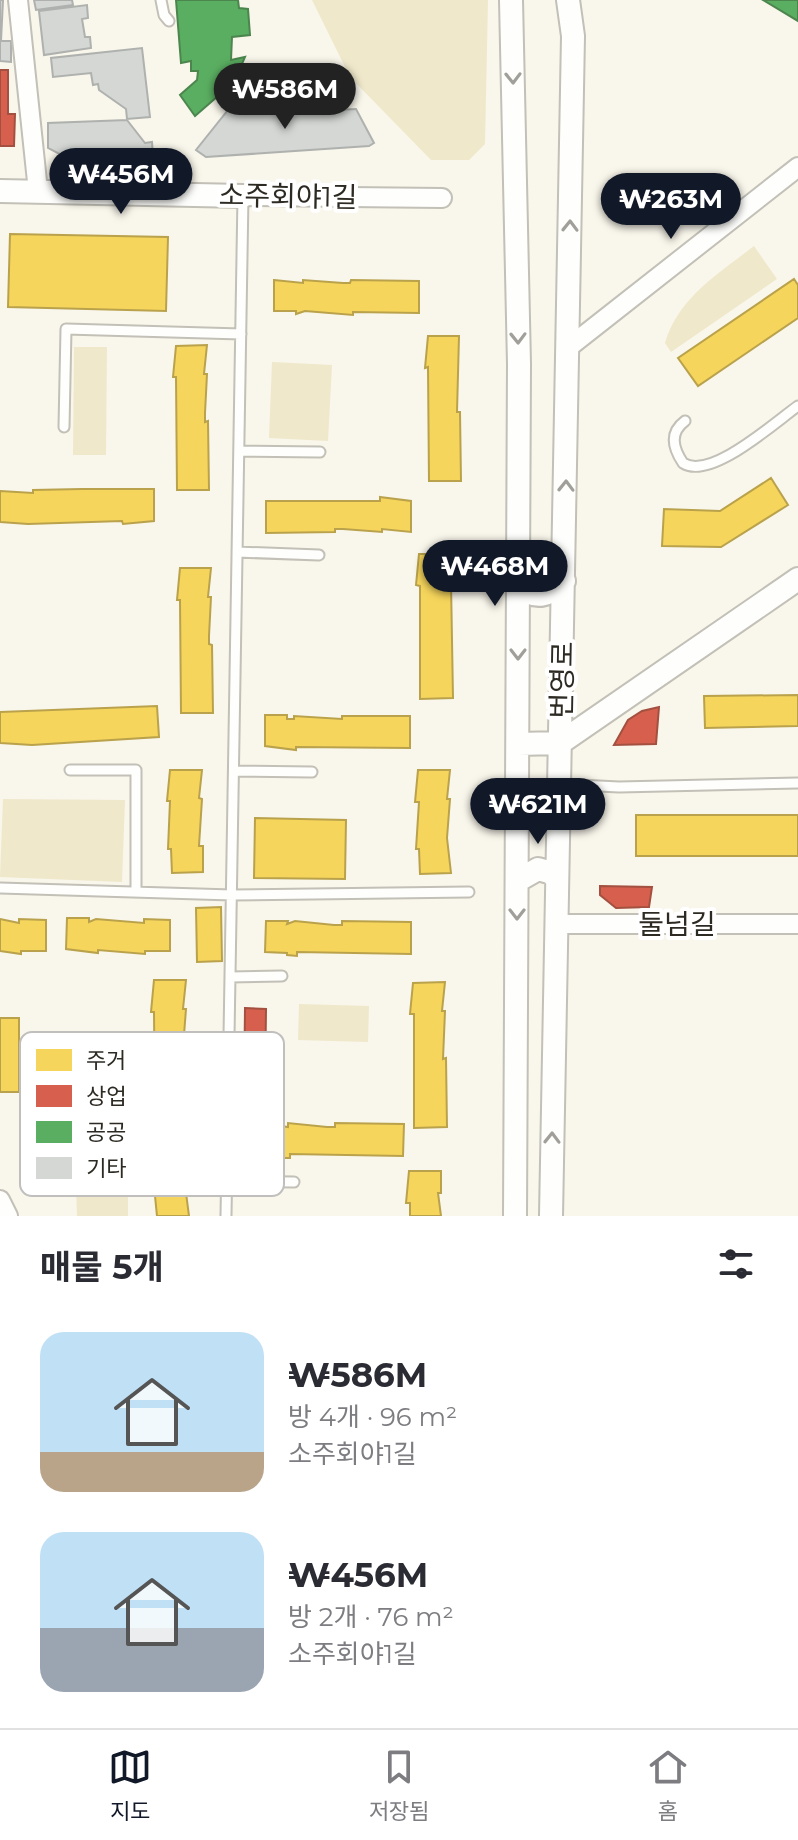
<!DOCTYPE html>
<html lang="ko">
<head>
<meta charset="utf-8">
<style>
	body { margin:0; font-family:Montserrat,"Noto Sans KR",sans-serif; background:#f2f2f3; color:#2b2b33; height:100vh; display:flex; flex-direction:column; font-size:30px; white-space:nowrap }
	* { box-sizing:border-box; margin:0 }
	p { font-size:26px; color:#7c7c81 }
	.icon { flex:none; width:44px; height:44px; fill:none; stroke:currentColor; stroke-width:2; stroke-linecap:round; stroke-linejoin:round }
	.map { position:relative; height:1216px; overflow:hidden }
	.sheet { display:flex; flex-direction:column; background:#fff; flex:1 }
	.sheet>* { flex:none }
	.price { position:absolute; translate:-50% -68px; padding:0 18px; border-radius:28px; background:#111827; color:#fff; font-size:26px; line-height:52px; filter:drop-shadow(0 2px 4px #0008) }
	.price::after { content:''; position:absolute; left:50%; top:48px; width:24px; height:18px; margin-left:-12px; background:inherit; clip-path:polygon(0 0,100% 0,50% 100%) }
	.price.current { background:#222; color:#fff }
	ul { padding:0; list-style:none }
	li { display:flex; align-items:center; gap:24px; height:200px; padding:0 40px }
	li span { display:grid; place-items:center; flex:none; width:224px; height:160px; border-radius:24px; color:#555 }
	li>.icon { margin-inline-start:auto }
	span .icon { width:96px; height:96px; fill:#fffc; stroke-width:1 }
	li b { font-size:34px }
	h2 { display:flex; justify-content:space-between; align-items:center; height:96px; padding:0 40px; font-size:34px }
	.menu { display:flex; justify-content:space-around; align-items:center; height:112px; border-top:2px solid #e1e1e2; background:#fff; font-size:22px; color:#7c7c81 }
	.menu a { display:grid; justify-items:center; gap:4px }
	.menu .current { color:#111827 }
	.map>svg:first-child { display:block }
	.green { fill:#efe8cb }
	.homes { fill:#f6d55c; stroke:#b9a24b; stroke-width:2 }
	.shops { fill:#d6604d; stroke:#a35040; stroke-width:2 }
	.public { fill:#5aae61; stroke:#4c864e; stroke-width:2 }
	.building { fill:#d4d7d4; stroke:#aeb1ae; stroke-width:2 }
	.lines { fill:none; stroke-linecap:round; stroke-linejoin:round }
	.service-casing { stroke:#c2c0b7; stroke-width:13 }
	.minor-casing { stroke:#c2c0b7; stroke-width:22 }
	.tertiary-casing { stroke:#c2c0b7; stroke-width:26 }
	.service { stroke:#fefefc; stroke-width:9 }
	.minor { stroke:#fefefc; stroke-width:18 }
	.tertiary { stroke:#fefefc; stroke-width:22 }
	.oneway { stroke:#a09f9a }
	.labels { text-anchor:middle; stroke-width:8; stroke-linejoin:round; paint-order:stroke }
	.street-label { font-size:28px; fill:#2c2a22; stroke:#fff }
	.key { fill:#fff; stroke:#c0bfbd; stroke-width:2 }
	.key-label { font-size:22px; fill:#2c2a22 }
</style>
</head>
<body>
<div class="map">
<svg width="798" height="1216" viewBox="0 0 798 1216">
	<rect width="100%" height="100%" fill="#f9f6eb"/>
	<path class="green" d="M 312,0 L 488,0 L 485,144 L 469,160 L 431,160 L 350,77 Z
		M 754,246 L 777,279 L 671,352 L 665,343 C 678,298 718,274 754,246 Z
		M 74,347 L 107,347 L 106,455 L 73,455 Z
		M 272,362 L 332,365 L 328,441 L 269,438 Z
		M 3,799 L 125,800 L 122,882 L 0,877 Z
		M 299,1004 L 369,1006 L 368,1042 L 298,1040 Z
		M 76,1184 L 128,1186 L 128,1216 L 77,1216 Z"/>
	<path class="homes" d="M 10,234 L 168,237 L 166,311 L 8,307 Z
		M 794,279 L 798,285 L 798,318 L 698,386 L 678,358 Z
		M 274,280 L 303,283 L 303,280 L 343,283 L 350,283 L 351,280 L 419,281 L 419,313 L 353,312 L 353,315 L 305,311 L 296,314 L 296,311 L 274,311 Z
		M 428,336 L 459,336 L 457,412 L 460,412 L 461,481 L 429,481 L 428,367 L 425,368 Z
		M 207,345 L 204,374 L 207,374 L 205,413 L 205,422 L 208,421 L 209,490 L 177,490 L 176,377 L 173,377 L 176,346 Z
		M 771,478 L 788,505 L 721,547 L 662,546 L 664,509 L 720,511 Z
		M 82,489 L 154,489 L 154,521 L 123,524 L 122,521 L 28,524 L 0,522 L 0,491 L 33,493 L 33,490 Z
		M 380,497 L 411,501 L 411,532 L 382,529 L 382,532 L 343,529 L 335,529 L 335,532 L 266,533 L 266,501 L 380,501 Z
		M 419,554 L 451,554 L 448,582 L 451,583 L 453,698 L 420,699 L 420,586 L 416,585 Z
		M 180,568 L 211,568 L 208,597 L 211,597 L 209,636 L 209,644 L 212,645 L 213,713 L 181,713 L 180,600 L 177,600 Z
		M 798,695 L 798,726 L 705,728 L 704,696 Z
		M 157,706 L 159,737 L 32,745 L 0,743 L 0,712 Z
		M 265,715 L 287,715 L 287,719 L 294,719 L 294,716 L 342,719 L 342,716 L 410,716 L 410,748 L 296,747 L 296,750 L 265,746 Z
		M 170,770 L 202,770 L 199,798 L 202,799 L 199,846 L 203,846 L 203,872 L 172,873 L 171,849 L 168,849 L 170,801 L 167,801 Z
		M 418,770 L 450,770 L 447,799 L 450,799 L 447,838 L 451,873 L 420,874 L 419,849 L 416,849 L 419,802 L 415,802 Z
		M 636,815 L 798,815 L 798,856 L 636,856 Z
		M 255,818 L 346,820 L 345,879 L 254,878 Z
		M 221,907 L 222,961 L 197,962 L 196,908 Z
		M 67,918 L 89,918 L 89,922 L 96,919 L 144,923 L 144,919 L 170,920 L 170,951 L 145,951 L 145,954 L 98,950 L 98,953 L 66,949 Z
		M 0,919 L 19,923 L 19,919 L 46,920 L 46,951 L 21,951 L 21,954 L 0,951 Z
		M 266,921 L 288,921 L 287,924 L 295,921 L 334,925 L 342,925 L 342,921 L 411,922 L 411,954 L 297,952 L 297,956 L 287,955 L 287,953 L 265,952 Z
		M 154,980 L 186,980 L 183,1009 L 186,1009 L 183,1048 L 184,1056 L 187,1056 L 187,1125 L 155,1125 L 154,1012 L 151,1012 Z
		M 445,982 L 442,1011 L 445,1011 L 443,1059 L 446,1058 L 447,1127 L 414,1128 L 414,1014 L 410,1014 L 413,983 Z
		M 0,1018 L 19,1018 L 19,1092 L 0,1092 Z
		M 259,1123 L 288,1127 L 288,1123 L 327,1127 L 335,1127 L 335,1123 L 404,1124 L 403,1156 L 290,1154 L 290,1158 L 280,1158 L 280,1155 L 259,1154 Z
		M 188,1163 L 189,1185 L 185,1185 L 189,1216 L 157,1216 L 154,1186 L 157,1186 L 157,1164 Z
		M 409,1171 L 441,1171 L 441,1193 L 438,1193 L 441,1216 L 410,1216 L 410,1203 L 406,1203 Z"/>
	<path class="shops" d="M 0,70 L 8,70 L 8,114 L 15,114 L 14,146 L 0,146 Z
		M 659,707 L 656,744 L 614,745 L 628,720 L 642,711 Z
		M 600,886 L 652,887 L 649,907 L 616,908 L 600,895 Z
		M 245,1008 L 266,1009 L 265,1090 L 244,1090 Z"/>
	<path class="public" d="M 176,0 L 238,0 L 239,8 L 248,9 L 250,35 L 232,37 L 231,60 L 245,57 L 238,73 L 226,89 L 195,116 L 180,95 L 197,80 L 198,71 L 191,71 L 191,61 L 181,63 Z
		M 763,0 L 798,0 L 798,21 Z"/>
	<path class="building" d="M 0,0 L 3,0 L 1,41 L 11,41 L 11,62 L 0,61 Z
		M 34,0 L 72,0 L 73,5 L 36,10 Z
		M 87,5 L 88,18 L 82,19 L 85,37 L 90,37 L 91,48 L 44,55 L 39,11 Z
		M 142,48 L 150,117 L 127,119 L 126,109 L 99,90 L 98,84 L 93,85 L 91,73 L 53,77 L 51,58 Z
		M 296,101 L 313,101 L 314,111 L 356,109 L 374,143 L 369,146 L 206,157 L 196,150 L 232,105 L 243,104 L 244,113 L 296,111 Z
		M 127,120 L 145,143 L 152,142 L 153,157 L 69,159 L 48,148 L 48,123 Z"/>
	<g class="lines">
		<g class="service-casing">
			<path id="service" d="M 161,0 L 164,15 L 169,21
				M 685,421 C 669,433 673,448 683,463 C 710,481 774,423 798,406
				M 64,427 L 66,329 L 241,334
				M 239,451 L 320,452
				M 237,552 L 319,555
				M 70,770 L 136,770 L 136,892
				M 234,771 L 312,772
				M 559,784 L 619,787 L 798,783
				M 0,888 L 232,895 L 469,892
				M 230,977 L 282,976
				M 227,1181 L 294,1182
				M 226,1216 L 243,196"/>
		</g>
		<g class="minor-casing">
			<path id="minor" d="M 18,0 L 38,191
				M 243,196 L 442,198
				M 569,347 L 798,167
				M 556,924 L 798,924
				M 0,1200 L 8,1216"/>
		</g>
		<g class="tertiary-casing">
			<path id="tertiary" d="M 511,0 L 519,364 L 515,1216
				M 0,191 L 243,196
				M 519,585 C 535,601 549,596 564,581
				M 518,744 L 560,743 L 798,579
				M 517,881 L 538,869 L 552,873 L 557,880
				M 551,1216 L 573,36 L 568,0"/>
		</g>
		<use href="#service" class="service"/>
		<use href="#minor" class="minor"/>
		<use href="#tertiary" class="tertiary"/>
	</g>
	<defs><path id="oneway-chevron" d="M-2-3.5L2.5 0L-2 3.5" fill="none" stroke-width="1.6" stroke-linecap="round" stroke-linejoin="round" transform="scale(2)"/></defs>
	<g class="oneway">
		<use href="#oneway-chevron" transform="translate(513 78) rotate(89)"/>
		<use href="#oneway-chevron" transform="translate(570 226) rotate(-89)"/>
		<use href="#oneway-chevron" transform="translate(518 338) rotate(89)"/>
		<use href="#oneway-chevron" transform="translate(566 486) rotate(-89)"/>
		<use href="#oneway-chevron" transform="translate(518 654) rotate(90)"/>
		<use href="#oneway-chevron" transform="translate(517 914) rotate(90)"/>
		<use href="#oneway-chevron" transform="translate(552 1138) rotate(-89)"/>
	</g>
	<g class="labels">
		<g class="street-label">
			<text transform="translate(288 196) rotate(1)" y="10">소주회야1길</text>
			<text transform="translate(562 680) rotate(-89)" y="10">번영로</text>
			<text x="677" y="934">둘넘길</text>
		</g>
	</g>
	<rect x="20" y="1032" width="264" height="164" rx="12" class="key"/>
	<rect x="36" y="1049" width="36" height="22" fill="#f6d55c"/>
	<rect x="36" y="1085" width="36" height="22" fill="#d6604d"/>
	<rect x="36" y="1121" width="36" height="22" fill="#5aae61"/>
	<rect x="36" y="1157" width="36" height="22" fill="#d4d7d4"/>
	<g class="key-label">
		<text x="86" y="1068">주거</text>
		<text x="86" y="1104">상업</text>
		<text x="86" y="1140">공공</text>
		<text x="86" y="1176">기타</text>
	</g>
</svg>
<b class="price current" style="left:285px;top:131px">₩586M</b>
<b class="price" style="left:121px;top:216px">₩456M</b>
<b class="price" style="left:671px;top:241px">₩263M</b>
<b class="price" style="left:495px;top:608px">₩468M</b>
<b class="price" style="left:538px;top:846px">₩621M</b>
</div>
<section class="sheet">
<h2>매물 5개<svg class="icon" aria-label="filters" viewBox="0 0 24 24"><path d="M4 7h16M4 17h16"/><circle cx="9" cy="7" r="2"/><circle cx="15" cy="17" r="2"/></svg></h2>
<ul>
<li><span style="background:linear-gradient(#bfe0f5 75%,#b9a48a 0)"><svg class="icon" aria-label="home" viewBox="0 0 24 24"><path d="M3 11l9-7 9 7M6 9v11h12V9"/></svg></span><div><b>₩586M</b><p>방 4개 · 96 m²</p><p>소주회야1길</p></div></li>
<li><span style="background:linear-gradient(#bfe0f5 60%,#9aa5b1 0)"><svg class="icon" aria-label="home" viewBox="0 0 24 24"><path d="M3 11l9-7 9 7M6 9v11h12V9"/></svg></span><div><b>₩456M</b><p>방 2개 · 76 m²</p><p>소주회야1길</p></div></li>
</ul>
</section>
<nav class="menu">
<a class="current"><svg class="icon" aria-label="map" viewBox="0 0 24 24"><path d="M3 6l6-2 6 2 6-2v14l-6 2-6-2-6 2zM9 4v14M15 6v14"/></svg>지도</a>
<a><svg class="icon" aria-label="saved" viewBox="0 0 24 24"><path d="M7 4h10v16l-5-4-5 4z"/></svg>저장됨</a>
<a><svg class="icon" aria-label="home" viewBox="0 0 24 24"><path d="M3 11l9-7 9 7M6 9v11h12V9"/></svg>홈</a>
</nav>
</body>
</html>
